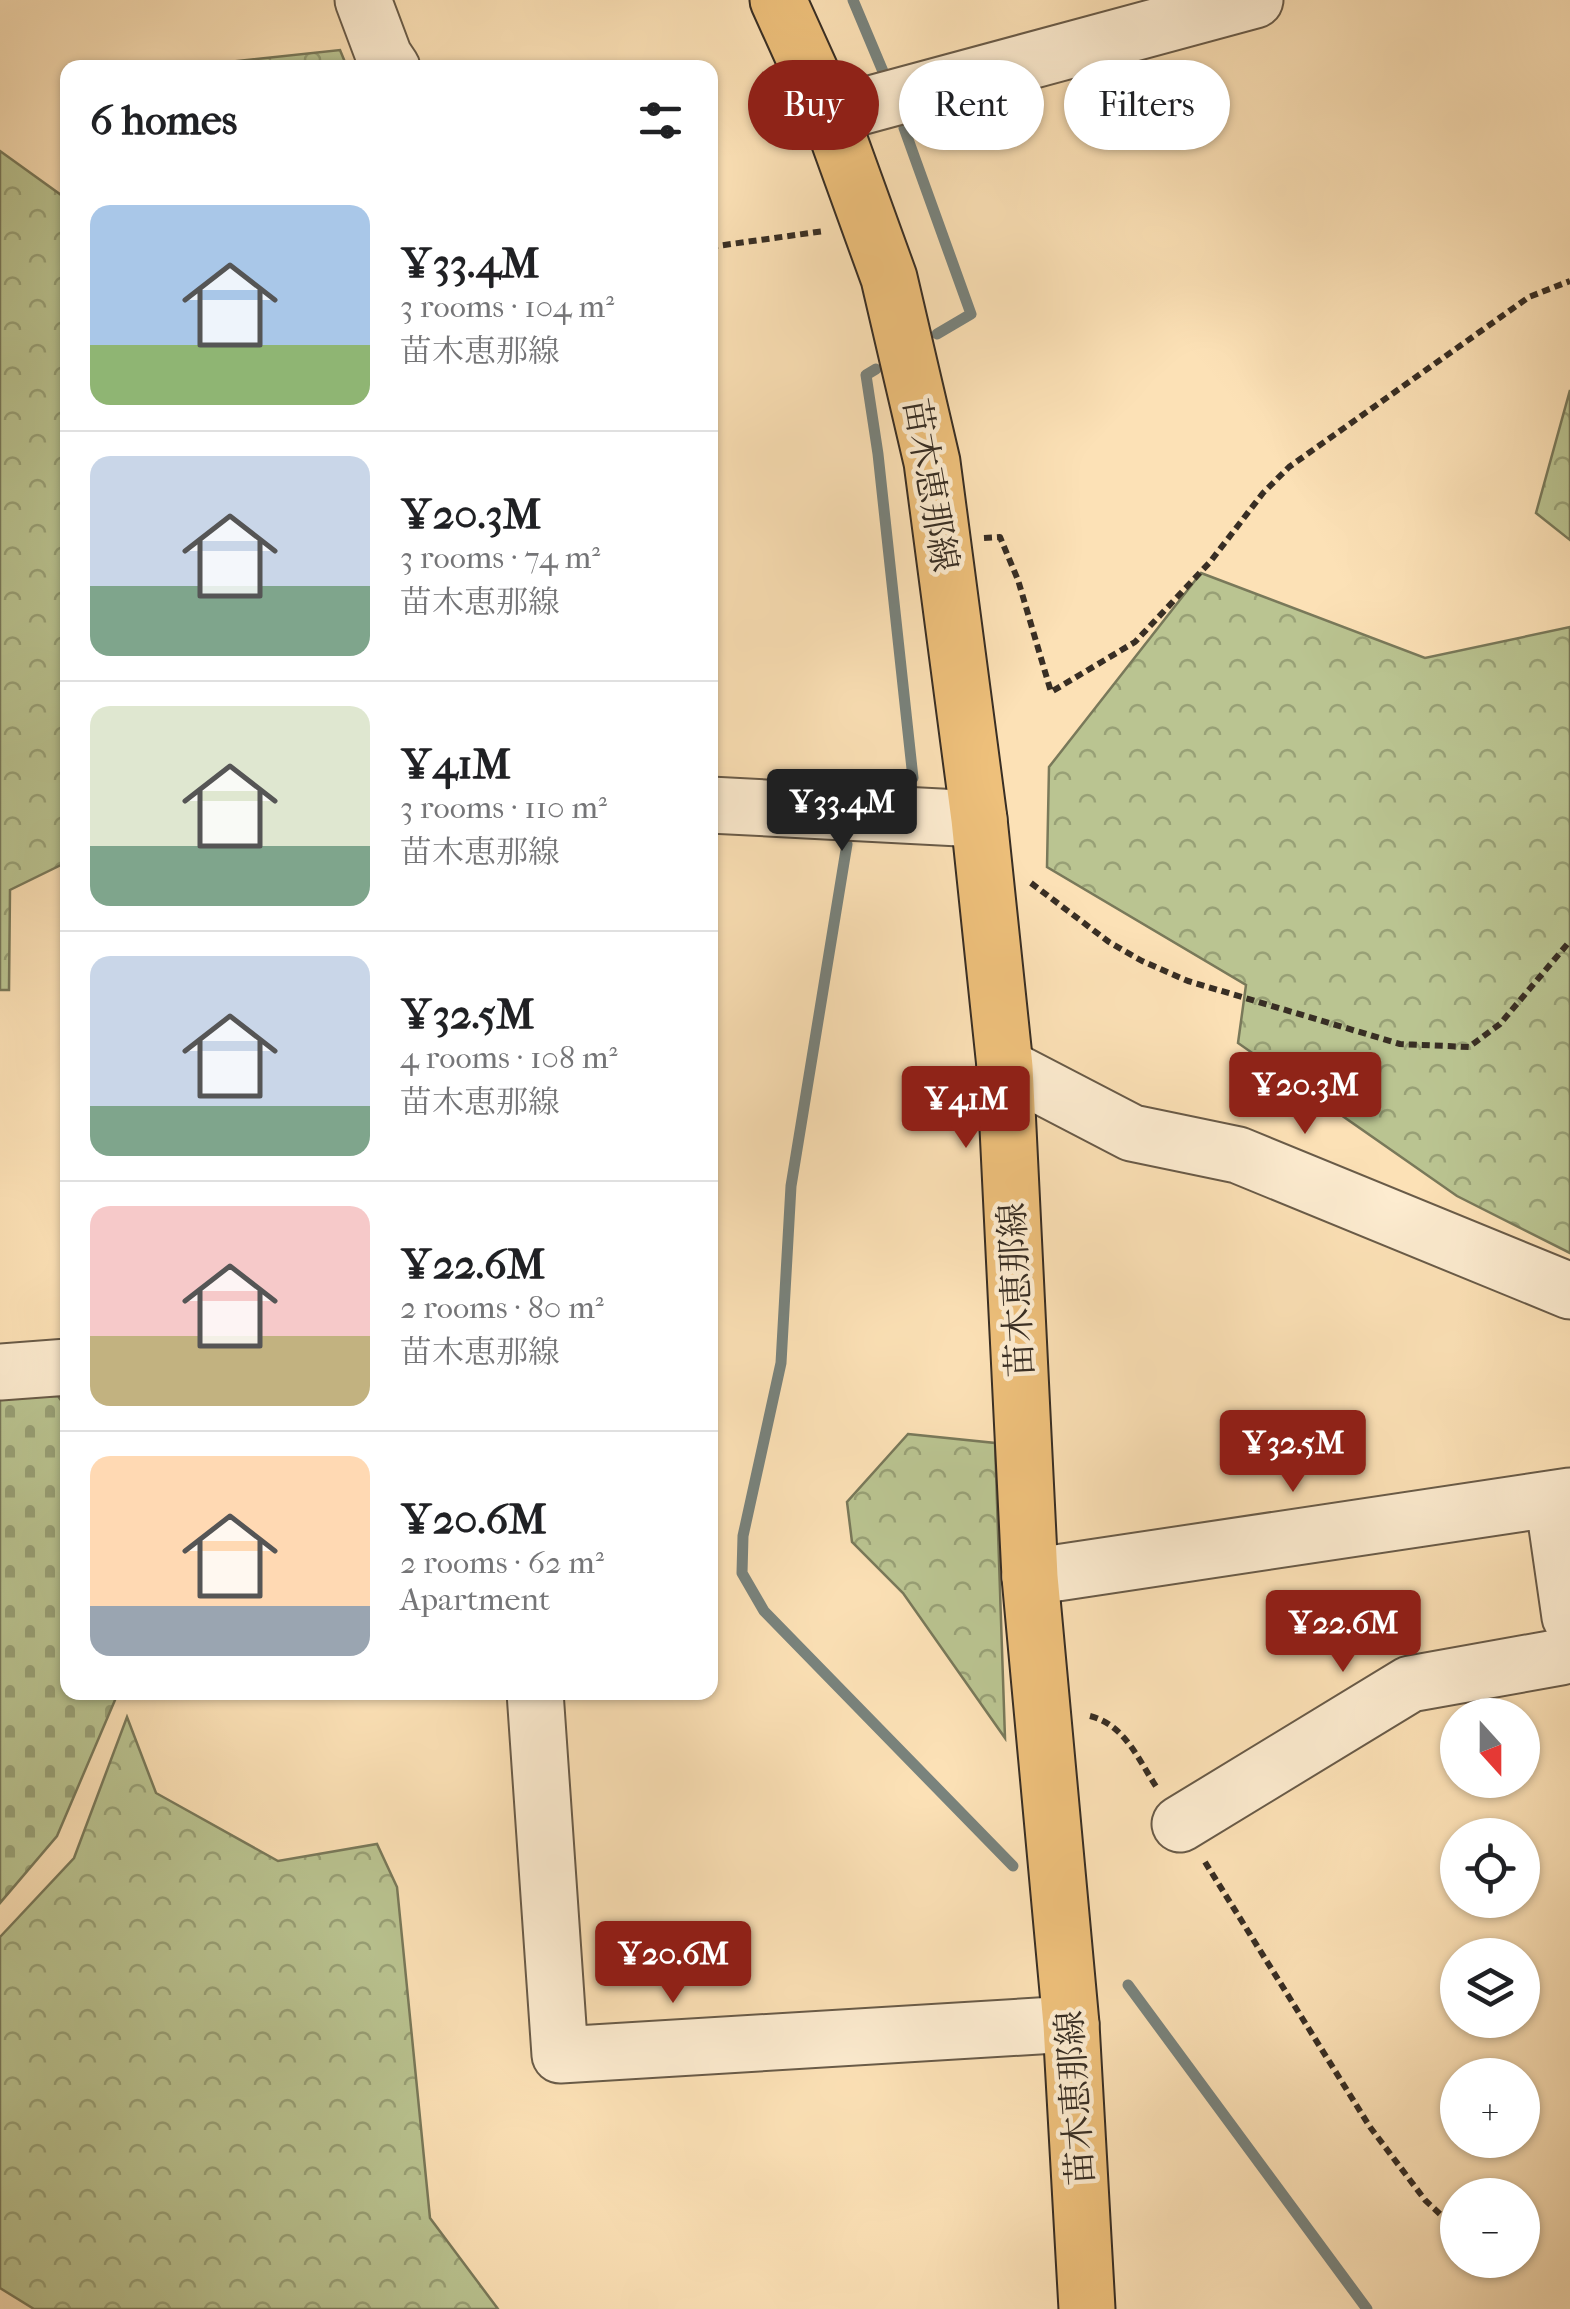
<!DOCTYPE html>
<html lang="en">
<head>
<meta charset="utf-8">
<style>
	body { margin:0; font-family:"IM FELL French Canon","Noto Serif JP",serif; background:#f6f6f6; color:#202124; height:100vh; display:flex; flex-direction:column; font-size:38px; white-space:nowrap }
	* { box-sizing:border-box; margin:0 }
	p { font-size:32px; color:#757577 }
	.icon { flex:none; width:55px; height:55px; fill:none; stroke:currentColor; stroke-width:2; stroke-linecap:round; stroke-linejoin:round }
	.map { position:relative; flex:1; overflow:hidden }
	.drawer { position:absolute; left:60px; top:60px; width:658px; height:1640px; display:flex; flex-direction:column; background:#fff; border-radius:20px; box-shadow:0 2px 8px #0004 }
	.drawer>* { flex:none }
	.top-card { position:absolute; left:748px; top:60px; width:672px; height:90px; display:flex; gap:20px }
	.needle { width:65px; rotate:159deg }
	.fabs { position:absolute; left:1440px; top:1698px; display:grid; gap:20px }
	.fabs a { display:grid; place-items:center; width:100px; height:100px; border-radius:50%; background:#fff; box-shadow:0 2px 8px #0004; font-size:50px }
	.price { position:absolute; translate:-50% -85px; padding:0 22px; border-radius:10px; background:#8f2418; color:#fff; font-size:32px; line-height:65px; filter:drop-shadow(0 2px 5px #0008) }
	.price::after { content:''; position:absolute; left:50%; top:60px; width:30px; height:22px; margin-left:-15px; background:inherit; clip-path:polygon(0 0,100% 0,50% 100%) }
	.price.active { background:#222; color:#fff }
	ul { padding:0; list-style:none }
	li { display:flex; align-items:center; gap:30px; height:250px; padding:0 30px }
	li+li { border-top:2px solid #e0e0e0 }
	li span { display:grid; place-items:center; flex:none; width:280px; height:200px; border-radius:20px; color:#555 }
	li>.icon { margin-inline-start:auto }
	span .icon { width:120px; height:120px; fill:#fffc; stroke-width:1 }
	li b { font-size:42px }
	h2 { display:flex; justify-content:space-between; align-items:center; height:120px; padding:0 30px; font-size:42px }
	.chip { padding:0 35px; border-radius:45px; background:#fff; box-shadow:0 2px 8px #0004; font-size:35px; line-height:90px }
	.chip.active { background:#8f2418; color:#fff }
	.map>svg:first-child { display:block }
	.forest { fill:url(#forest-crowns); stroke:#79795a; stroke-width:2.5 }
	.cemetery { fill:url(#cemetery-stones); stroke:#79795a; stroke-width:2.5 }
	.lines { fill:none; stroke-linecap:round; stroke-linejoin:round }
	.stream { stroke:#79837d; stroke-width:11 }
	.minor-casing { stroke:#695b48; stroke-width:59 }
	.major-casing { stroke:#382e24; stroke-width:59 }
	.path { stroke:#382e24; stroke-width:6; stroke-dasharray:8 5; stroke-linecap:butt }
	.minor { stroke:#fdecd0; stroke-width:55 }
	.major { stroke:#eec07b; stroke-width:55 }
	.labels { text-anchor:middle; stroke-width:9; stroke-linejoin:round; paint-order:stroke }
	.street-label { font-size:35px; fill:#382e24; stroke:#fdecd0 }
</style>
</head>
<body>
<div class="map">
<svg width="1570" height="2309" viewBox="0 0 1570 2309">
	<defs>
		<pattern id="forest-crowns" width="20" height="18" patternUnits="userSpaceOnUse" patternTransform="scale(2.5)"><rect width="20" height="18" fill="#bac491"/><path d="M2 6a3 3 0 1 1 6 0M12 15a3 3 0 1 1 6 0" fill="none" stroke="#98a076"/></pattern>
		<pattern id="cemetery-stones" width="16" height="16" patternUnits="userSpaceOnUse" patternTransform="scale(2.5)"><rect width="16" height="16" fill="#bac491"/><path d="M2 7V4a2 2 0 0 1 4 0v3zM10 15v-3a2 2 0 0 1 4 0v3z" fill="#98a076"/></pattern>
	</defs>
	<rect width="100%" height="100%" fill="#fce1b6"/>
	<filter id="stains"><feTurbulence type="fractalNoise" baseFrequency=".002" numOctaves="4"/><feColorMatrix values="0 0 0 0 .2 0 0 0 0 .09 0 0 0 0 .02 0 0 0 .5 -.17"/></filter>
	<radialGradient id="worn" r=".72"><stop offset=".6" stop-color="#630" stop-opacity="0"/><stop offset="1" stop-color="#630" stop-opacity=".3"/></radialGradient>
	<path class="forest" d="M 340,50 L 347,67 L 227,67 L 229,62 Z
		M 0,151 L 68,200 L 67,862 L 10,890 L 9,990 L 0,990 Z
		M 1570,390 L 1570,540 L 1536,513 Z
		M 1201,573 L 1425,658 L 1570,627 L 1570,1253 L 1457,1196 L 1238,1043 L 1246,985 L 1047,867 L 1049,767 Z
		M 908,1434 L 995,1443 L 1005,1738 L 903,1593 L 852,1542 L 847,1502 Z
		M 127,1717 L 156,1793 L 278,1861 L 377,1844 L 397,1887 L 430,2218 L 498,2309 L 34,2309 L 0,2288 L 0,1937 L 74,1858 Z"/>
	<path class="cemetery" d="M 0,1395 L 58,1396 L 68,1410 L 68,1692 L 118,1693 L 57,1836 L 0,1903 Z"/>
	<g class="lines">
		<path class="stream" d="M 853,0 L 887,81
			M 904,128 L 971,314 L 937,334
			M 857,782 L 858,777 L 913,778 L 878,454 L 866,375 L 876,369
			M 847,844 L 791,1186 L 781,1363 L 743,1536 L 742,1573 L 764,1611 L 1013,1866
			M 1128,1985 L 1367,2309"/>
		<g class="minor-casing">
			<path id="minor" d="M 363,0 L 384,56 L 392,68
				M 830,115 L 1255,0
				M 710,805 L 979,819
				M 1005,1067 L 1132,1133 L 1238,1155 L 1570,1291
				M 0,1372 L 68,1367
				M 1553,1499 L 1570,1617
				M 1030,1577 L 1570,1496
				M 535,1692 L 560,2055 L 1071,2024
				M 1180,1824 L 1410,1684 L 1561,1657 L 1570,1651"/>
		</g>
		<g class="major-casing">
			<path id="major" d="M 778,0 L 830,115 L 889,278 L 932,462 L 979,819 L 1005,1067 L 1030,1577 L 1071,2024 L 1087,2309"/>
		</g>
		<path class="path" d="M 710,247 L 824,231
			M 984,538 L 1000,537 L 1018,580 L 1051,692 L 1135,642 L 1210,562 L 1263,493 L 1289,467 L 1529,297 L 1570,281
			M 1031,883 L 1109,942 L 1142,961 L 1188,981 L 1400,1044 L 1469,1047 L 1500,1024 L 1570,941
			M 1090,1716 C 1125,1725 1138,1759 1157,1788
			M 1205,1862 L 1370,2127 L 1425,2200 L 1441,2215 L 1458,2219"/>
		<use href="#minor" class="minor"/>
		<use href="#major" class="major"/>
	</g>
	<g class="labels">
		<g class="street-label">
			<text transform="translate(931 485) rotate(80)" y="12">苗木恵那線</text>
			<text transform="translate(1016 1290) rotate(-93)" y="12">苗木恵那線</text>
			<text transform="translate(1075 2098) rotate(-94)" y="12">苗木恵那線</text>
		</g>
	</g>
	<rect width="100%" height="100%" filter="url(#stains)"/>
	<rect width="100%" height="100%" fill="url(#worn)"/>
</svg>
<div class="fabs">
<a><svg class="needle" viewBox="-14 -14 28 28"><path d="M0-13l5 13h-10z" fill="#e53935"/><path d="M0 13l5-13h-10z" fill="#757577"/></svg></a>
<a><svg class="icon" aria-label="locate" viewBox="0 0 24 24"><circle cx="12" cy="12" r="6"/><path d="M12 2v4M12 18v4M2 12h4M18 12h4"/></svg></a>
<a><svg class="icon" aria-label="layers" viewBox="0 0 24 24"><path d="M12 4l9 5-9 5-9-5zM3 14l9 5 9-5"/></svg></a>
<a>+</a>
<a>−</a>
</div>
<b class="price active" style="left:842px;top:854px">¥33.4M</b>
<b class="price" style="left:1305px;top:1137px">¥20.3M</b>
<b class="price" style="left:966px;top:1151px">¥41M</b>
<b class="price" style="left:1293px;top:1495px">¥32.5M</b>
<b class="price" style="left:1343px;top:1675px">¥22.6M</b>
<b class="price" style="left:673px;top:2006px">¥20.6M</b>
<div class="top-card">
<a class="chip active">Buy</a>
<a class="chip">Rent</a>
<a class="chip">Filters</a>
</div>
<section class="drawer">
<h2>6 homes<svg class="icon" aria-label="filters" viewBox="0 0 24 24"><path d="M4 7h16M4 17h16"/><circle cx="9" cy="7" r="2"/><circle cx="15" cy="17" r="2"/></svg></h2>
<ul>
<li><span style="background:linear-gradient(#a9c7e8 70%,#8fb573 0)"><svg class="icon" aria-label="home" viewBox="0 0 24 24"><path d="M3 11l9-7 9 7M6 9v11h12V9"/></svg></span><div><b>¥33.4M</b><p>3 rooms · 104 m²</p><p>苗木恵那線</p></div></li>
<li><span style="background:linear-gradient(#c9d6e8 65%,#7fa58c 0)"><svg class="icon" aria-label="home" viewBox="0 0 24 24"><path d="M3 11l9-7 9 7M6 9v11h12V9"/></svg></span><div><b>¥20.3M</b><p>3 rooms · 74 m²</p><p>苗木恵那線</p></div></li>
<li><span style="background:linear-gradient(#dfe7d0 70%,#7fa58c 0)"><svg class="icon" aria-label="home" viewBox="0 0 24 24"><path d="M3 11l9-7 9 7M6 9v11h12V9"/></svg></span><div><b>¥41M</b><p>3 rooms · 110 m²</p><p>苗木恵那線</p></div></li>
<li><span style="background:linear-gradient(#c9d6e8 75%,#7fa58c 0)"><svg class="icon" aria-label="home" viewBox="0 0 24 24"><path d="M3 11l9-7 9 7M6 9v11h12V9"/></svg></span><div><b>¥32.5M</b><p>4 rooms · 108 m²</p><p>苗木恵那線</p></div></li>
<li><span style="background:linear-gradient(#f6c9c9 65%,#c2b280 0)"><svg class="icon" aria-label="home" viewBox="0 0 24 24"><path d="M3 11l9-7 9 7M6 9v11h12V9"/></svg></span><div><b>¥22.6M</b><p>2 rooms · 80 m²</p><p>苗木恵那線</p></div></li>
<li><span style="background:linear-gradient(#ffd9b3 75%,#9aa5b1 0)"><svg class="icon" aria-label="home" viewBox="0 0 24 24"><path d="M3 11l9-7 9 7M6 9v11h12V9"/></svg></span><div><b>¥20.6M</b><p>2 rooms · 62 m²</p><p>Apartment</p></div></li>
</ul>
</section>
</div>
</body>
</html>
